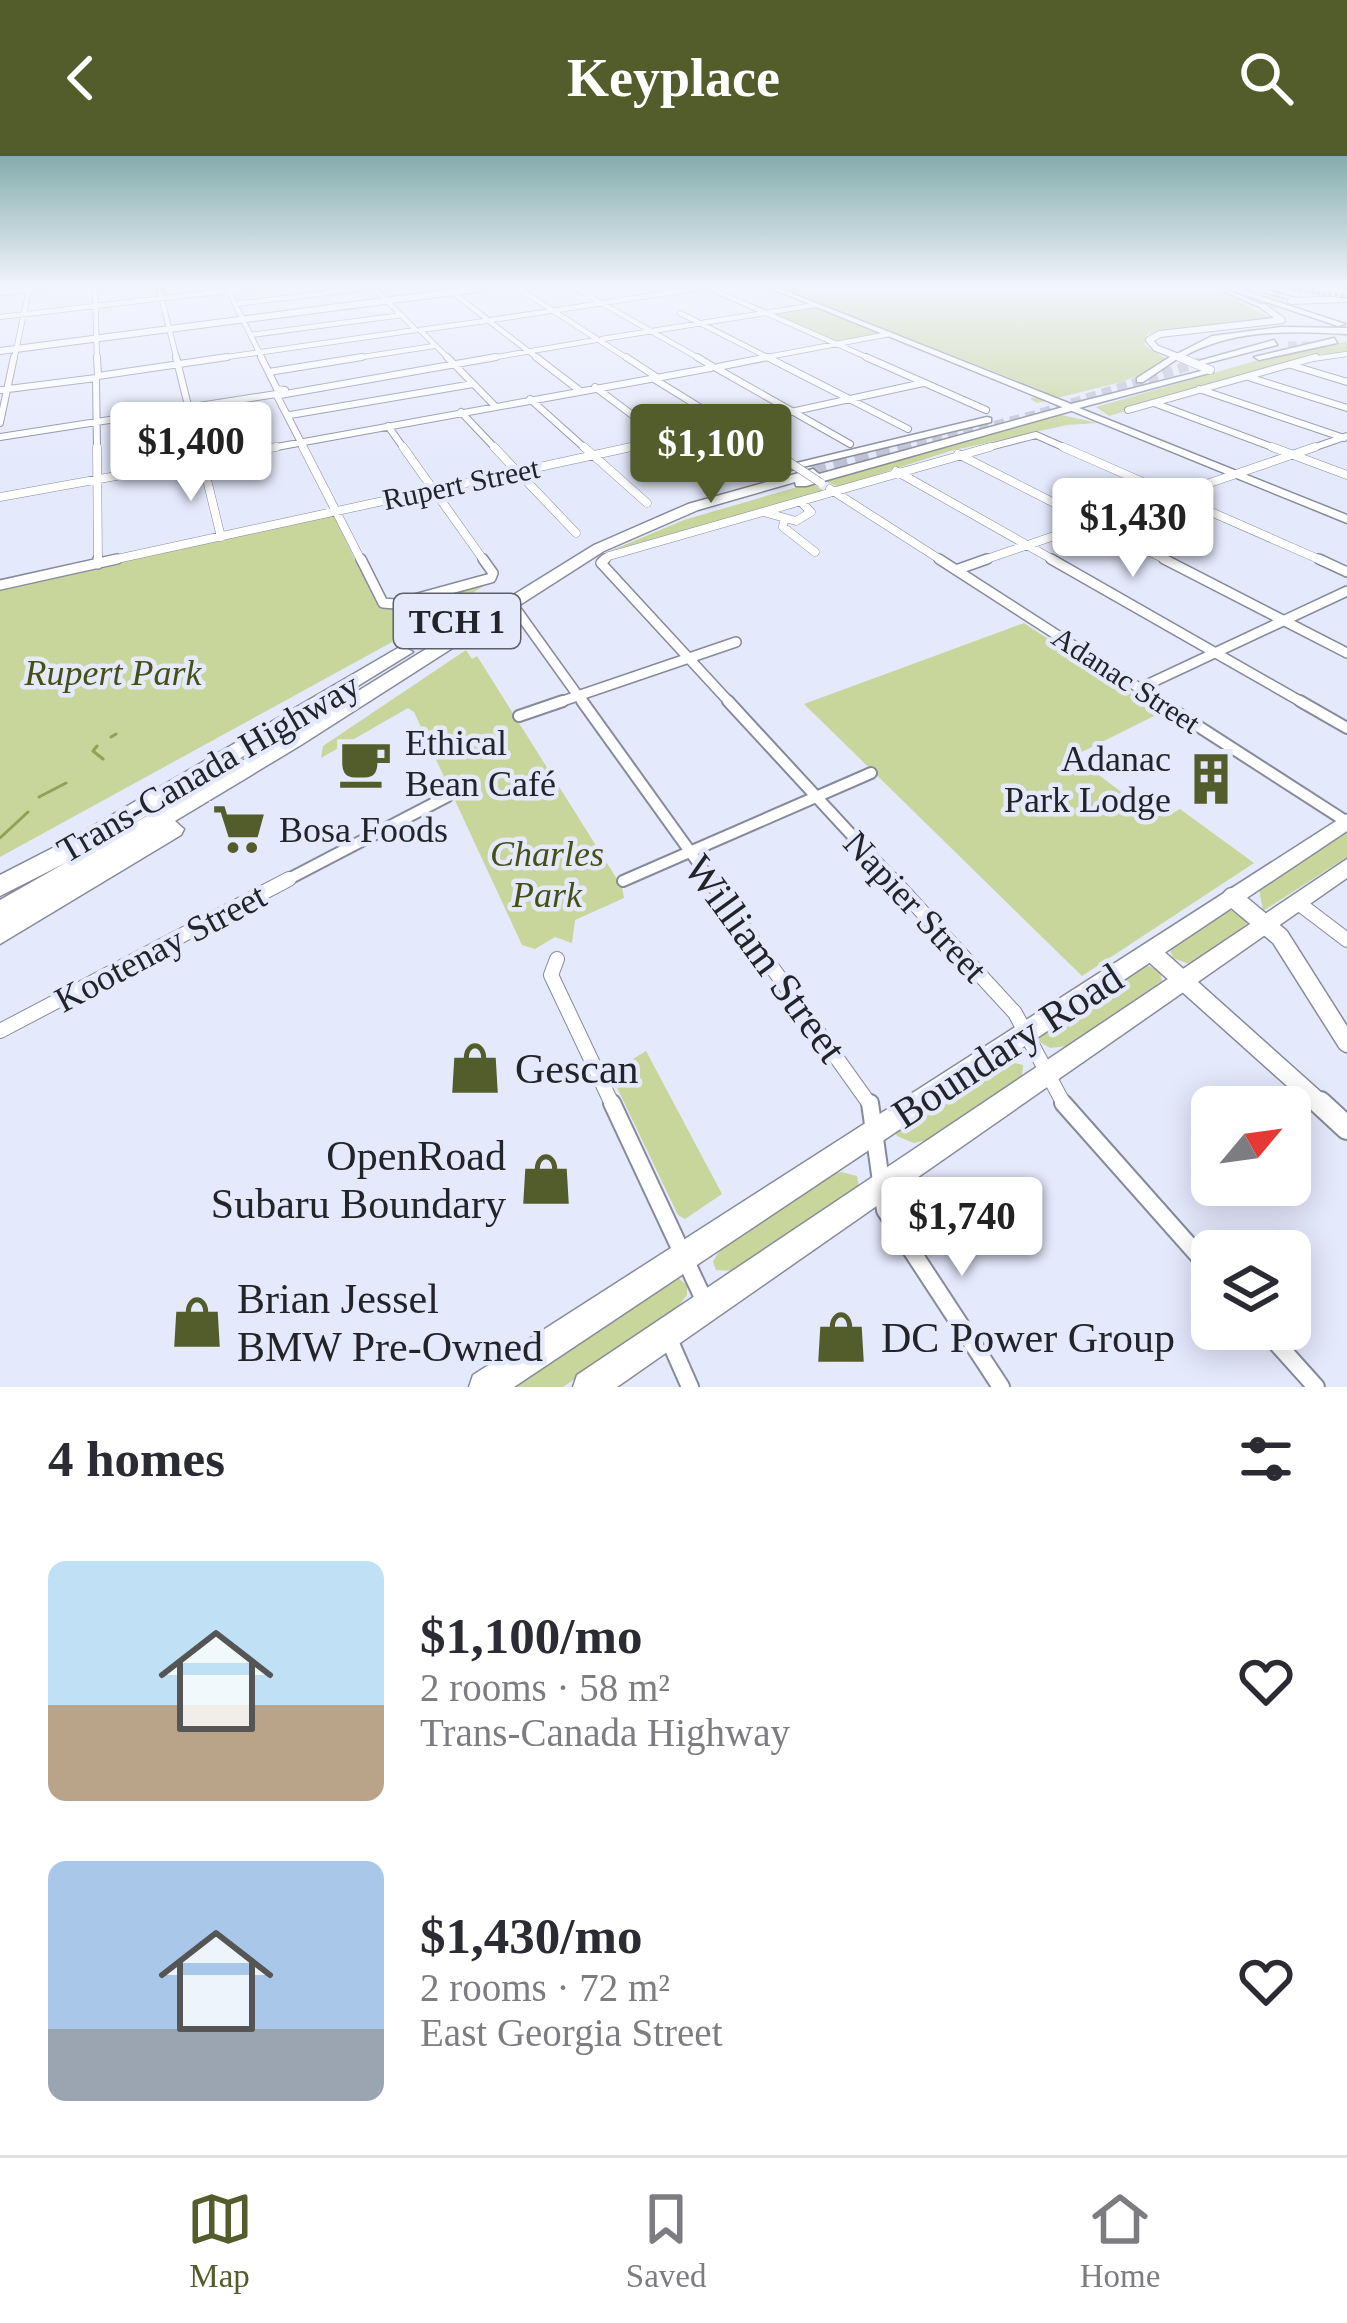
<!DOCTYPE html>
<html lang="en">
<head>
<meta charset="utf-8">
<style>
	body { margin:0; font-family:"Times New Roman",serif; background:#f7f7f7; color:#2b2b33; height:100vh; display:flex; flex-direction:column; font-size:45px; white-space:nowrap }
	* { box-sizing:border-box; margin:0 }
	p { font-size:39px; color:#7c7c81 }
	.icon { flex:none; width:66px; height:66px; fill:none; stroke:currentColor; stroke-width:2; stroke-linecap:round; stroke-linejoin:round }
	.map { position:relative; height:1231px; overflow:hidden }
	.drawer { display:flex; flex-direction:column; background:#fff; flex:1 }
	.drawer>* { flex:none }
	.needle { width:78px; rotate:61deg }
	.fabs { position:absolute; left:1191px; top:930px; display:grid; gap:24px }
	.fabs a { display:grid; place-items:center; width:120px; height:120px; border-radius:18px; background:#fff; box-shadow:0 6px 30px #0003; font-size:60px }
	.price { position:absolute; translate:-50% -102px; padding:0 27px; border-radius:12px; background:#fff; color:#222; font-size:39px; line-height:78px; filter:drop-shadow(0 3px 6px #0008) }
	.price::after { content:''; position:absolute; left:50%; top:72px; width:36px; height:27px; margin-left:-18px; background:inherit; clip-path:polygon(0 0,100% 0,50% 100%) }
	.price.selected { background:#535c2b; color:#fff }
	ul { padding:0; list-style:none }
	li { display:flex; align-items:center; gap:36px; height:300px; padding:0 48px }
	li span { display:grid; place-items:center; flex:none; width:336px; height:240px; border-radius:18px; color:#555 }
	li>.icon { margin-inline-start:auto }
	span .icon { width:144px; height:144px; fill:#fffc; stroke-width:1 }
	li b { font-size:51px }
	h2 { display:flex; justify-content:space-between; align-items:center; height:144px; padding:0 48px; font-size:51px }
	header { display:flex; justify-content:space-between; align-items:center; height:156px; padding:0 48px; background:#535c2b; color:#fff; font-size:54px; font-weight:800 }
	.dock { display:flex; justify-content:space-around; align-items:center; height:168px; border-top:3px solid #e1e1e2; background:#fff; font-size:33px; color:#7c7c81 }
	.dock a { display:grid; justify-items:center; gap:6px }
	.dock .selected { color:#535c2b }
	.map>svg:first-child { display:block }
	.green { fill:#c8d59b }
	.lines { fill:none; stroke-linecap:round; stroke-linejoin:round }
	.stream { stroke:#92a153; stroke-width:3 }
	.tertiary-tunnel { stroke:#bec2d2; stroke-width:6; stroke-dasharray:6 3; stroke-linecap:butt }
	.motorway-tunnel-far2 { stroke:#bec2d2; stroke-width:9; stroke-dasharray:9 4.5; stroke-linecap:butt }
	.motorway-tunnel-far1 { stroke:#bec2d2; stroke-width:10; stroke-dasharray:10 6; stroke-linecap:butt }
	.motorway-tunnel { stroke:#bec2d2; stroke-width:14; stroke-dasharray:14 8; stroke-linecap:butt }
	.minor-far6-casing { stroke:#868a9b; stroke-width:6 }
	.minor-far5-casing { stroke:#868a9b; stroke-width:8 }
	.minor-far4-casing { stroke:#868a9b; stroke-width:9 }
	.minor-far3-casing { stroke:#868a9b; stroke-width:12 }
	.minor-far2-casing { stroke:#868a9b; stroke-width:14 }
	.minor-far1-casing { stroke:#868a9b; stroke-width:16 }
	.minor-casing { stroke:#868a9b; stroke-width:20 }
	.tertiary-far3-casing { stroke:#868a9b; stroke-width:8 }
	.tertiary-far2-casing { stroke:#868a9b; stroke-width:9 }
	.tertiary-far1-casing { stroke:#868a9b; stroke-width:21 }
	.tertiary-casing { stroke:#868a9b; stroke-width:26 }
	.secondary-casing { stroke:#868a9b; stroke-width:3 }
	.primary-casing { stroke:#868a9b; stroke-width:3 }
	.motorway-casing { stroke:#868a9b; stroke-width:3 }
	.minor-far6 { stroke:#fff; stroke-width:4.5 }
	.minor-far5 { stroke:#fff; stroke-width:6 }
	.minor-far4 { stroke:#fff; stroke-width:8 }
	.minor-far3 { stroke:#fff; stroke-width:9 }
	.minor-far2 { stroke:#fff; stroke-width:10 }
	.minor-far1 { stroke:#fff; stroke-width:14 }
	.minor { stroke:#fff; stroke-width:16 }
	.tertiary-far3 { stroke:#fff; stroke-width:6 }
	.tertiary-far2 { stroke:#fff; stroke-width:8 }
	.tertiary-far1 { stroke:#fff; stroke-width:18 }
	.tertiary { stroke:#fff; stroke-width:22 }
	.secondary { fill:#fff; fill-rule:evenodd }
	.primary { fill:#fff; fill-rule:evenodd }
	.motorway { fill:#fff; fill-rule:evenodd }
	.rail-casing { stroke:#797c87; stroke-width:4.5 }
	.rail { stroke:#e5e9fc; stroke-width:3; stroke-dasharray:3; stroke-linecap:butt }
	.minor-bridge-casing { stroke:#868a9b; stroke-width:9; stroke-linecap:butt }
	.minor-bridge { stroke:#fff; stroke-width:8 }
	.labels { text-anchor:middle; stroke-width:9; stroke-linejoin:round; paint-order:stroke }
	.far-street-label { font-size:30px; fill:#22242a; stroke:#e5e9fc }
	.shield { fill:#e5e9fc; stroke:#5c5f69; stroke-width:3 }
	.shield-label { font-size:33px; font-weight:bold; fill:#22242a }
	.park-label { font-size:36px; font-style:italic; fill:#465016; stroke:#e5e9fc }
	.poi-label { font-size:36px; fill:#22242a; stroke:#e5e9fc; text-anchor:start }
	.street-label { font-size:36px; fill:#22242a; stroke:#e5e9fc }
	.near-street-label { font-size:42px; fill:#22242a; stroke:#e5e9fc }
	.near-poi-label { font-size:42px; fill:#22242a; stroke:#e5e9fc; text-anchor:start }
</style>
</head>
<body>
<header><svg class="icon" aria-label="back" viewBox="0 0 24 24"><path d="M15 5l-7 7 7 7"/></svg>Keyplace<svg class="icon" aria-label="search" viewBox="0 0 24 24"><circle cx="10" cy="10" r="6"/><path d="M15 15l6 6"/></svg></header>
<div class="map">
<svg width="1347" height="1231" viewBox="0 0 1347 1231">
	<rect width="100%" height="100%" fill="#e5e9fc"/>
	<path class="green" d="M 780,132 L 1214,132 L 1270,162 L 1147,178 L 1144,189 L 1166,203 L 1148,216 L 1121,226 L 1037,247 L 1030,243 L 1046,236 Z
		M 814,150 L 880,178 L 836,186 L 771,157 Z
		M 1347,186 L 1347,197 L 1319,198 L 1109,260 L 1096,251 L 1289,195 L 1310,190 L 1337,192 L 1317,189 Z
		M 1057,258 L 1098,267 L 1067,269 L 950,295 L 839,331 L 822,324 Z
		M 811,327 L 824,335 L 610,395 L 684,364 Z
		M 333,358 L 376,447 L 383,452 L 492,425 L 394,485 L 0,701 L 0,431 Z
		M 1024,467 L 1160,557 L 1074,600 L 1133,645 L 1147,637 L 1173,657 L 1180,653 L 1254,707 L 1082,820 L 804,548 Z
		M 466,494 L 472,503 L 477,500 L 622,731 L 624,742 L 575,764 L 572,787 L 555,781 L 535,793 L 522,789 L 414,556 L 408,552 L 321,602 L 323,590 Z
		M 1347,674 L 1347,701 L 1263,755 L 1259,732 Z
		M 1227,752 L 1247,764 L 1246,769 L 1189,808 L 1173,802 L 1169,790 Z
		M 1144,808 L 1160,815 L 1162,825 L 1067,890 L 1050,892 L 1040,886 L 1038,880 Z
		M 646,895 L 722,1038 L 685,1063 L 678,1059 L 610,917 Z
		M 999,903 L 1023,909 L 1022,921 L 927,984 L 914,987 L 897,980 L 895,974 Z
		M 841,1016 L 857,1020 L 859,1031 L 734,1115 L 716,1114 L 713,1106 C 726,1076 810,1023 841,1016 Z
		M 677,1121 L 687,1129 L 687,1139 L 673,1157 L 563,1231 L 501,1231 L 658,1128 Z"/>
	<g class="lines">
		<path class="stream" d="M 1262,132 L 1283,138
			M 111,581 L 116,578
			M 97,590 L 93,595 L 103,603
			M 39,641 L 66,627
			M 0,682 L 28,656"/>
		<path class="tertiary-tunnel" d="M 1270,150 L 1291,145"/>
		<path class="motorway-tunnel-far2" d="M 1288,190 L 1318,190"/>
		<path class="motorway-tunnel-far1" d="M 902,294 L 1036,259 L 1200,206"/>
		<path class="motorway-tunnel" d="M 813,317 L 913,291"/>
		<g class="minor-far6-casing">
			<path id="minor-far6" d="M 95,132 L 97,204
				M 159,132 L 177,204
				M 374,132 L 416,174
				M 518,132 L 597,183
				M 575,132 L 702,204
				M 709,132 L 873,204
				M 232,134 L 256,132
				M 229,136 L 263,204
				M 452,136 L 487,163
				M 0,137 L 45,132
				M 235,148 L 368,132
				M 680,157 L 773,204
				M 0,161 L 225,135
				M 491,164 L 701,132
				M 489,165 L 540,204
				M 420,174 L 450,204
				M 420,174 L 485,165
				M 251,179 L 402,159
				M 602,183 L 815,149
				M 600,185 L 630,204
				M 14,204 L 29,133
				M 206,204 L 416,174
				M 343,204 L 434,190
				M 479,204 L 596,184
				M 752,204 L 889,178
				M 1305,204 L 1347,198"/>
		</g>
		<g class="minor-far5-casing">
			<path id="minor-far5" d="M 97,201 L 98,220 L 227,201
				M 176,201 L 199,294
				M 261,201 L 277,233 L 285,234
				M 447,201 L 495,250
				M 536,201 L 579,234
				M 626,201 L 655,220
				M 697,201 L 712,210
				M 767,201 L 908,273
				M 866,201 L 986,254
				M 1291,209 L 1347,226
				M 718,211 L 768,201
				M 716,212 L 850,288
				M 269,216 L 362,201
				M 1248,221 L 1347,252
				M 654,223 L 769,294
				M 595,231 L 679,294
				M 1199,233 L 1344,282
				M 0,234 L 96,222 L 97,294
				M 280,239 L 496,201
				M 530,243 L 587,294
				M 1154,247 L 1280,294
				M 1128,254 L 1316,201
				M 461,256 L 497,294
				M 290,259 L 473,228
				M 0,267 L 14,201
				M 388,270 L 405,294
				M 0,281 L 276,238 L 305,294
				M 260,294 L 711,212
				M 617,294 L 923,227
				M 978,294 L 1036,279 L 1070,294
				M 1307,294 L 1347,280"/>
		</g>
		<g class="minor-far4-casing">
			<path id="minor-far4" d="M 97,291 L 98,406
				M 199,291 L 221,381
				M 303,291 L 362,406
				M 403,291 L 485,406
				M 494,291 L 576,377
				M 584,291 L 647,347
				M 675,291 L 715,321
				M 764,291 L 789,306
				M 1063,291 L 1325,406
				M 1272,291 L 1347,319
				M 958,298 L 1170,406
				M 896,315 L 1057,406
				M 830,333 L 944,406
				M 0,341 L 276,291
				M 767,357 L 796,365 L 811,356 L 803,348
				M 784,365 L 783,371 L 815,396
				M 103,406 L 631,291
				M 602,406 L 609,400 L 990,291
				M 978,406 L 1315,291"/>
		</g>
		<g class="minor-far3-casing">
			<path id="minor-far3" d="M 98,403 L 98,408
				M 361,403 L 383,447 L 396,448 L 491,422 L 493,417 L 483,403
				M 605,403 L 601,407 L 731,548
				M 939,403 L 1164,548
				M 1051,403 L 1305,548
				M 1164,403 L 1347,497
				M 1319,403 L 1347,416
				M 956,414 L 987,403
				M 0,429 L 117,403
				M 518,456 L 584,548
				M 1140,532 L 1347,435
				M 554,548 L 736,486"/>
		</g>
		<g class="minor-far2-casing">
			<path id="minor-far2" d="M 582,545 L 712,726
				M 728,545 L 895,726
				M 1159,545 L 1347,666
				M 1300,545 L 1347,572
				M 519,560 L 563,545
				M 623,725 L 871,617
				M 283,726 L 448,640"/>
		</g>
		<g class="minor-far1-casing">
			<path id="minor-far1" d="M 709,723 L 871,950
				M 892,723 L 1015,857 L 1065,950
				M 1297,746 L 1347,784
				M 557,803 L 551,819 L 613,950
				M 0,875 L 289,723"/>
		</g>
		<g class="minor-casing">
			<path id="minor" d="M 612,947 L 706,1148
				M 870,947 L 885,1054 L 1001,1231
				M 1063,947 L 1212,1115
				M 1264,1173 L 1316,1231
				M 668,1181 L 690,1231"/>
		</g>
		<g class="tertiary-far3-casing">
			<path id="tertiary-far3" d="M 1291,145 L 1347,143
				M 0,195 L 484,132
				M 1186,204 L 1156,192 L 1149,184 L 1160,178 L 1282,164 L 1264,151"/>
		</g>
		<g class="tertiary-far2-casing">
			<path id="tertiary-far2" d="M 1179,201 L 1210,214"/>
		</g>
		<g class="tertiary-far1-casing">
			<path id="tertiary-far1" d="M 1232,741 L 1280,781 L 1347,887
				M 1151,796 L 1323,950"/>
		</g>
		<g class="tertiary-casing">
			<path id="tertiary" d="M 1320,947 L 1347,972"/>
		</g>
		<g class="secondary-casing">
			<path id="secondary" d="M 1216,132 L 1223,132 L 1267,151 L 1262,152 Z
				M 1248,132 L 1257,132 L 1300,143 L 1297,145 Z"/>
		</g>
		<g class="primary-casing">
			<path id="primary" d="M 770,132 L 778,132 L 1071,248 L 1213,212 L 1213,216 L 1079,252 L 1347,359 L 1347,367 Z
				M 1173,199 L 1180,201 L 1143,226 L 1137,226 L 1137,222 Z
				M 1347,658 L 1347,675 L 514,1231 L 469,1231 L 473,1219 Z
				M 1347,703 L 1347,722 L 617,1231 L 573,1231 L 577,1219 Z"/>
		</g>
		<g class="motorway-casing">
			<path id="motorway" d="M 1225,132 L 1236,132 L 1345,168 L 1338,170 Z
				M 1281,171 L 1347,172 L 1347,178 C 1288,175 1232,172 1179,203 L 1171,201 L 1212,180 Z
				M 1334,182 L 1337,187 L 1259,204 L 1254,201 Z
				M 1274,184 L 1277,189 L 1200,209 L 1195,206 Z
				M 1067,250 L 1072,253 L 1071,255 L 806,330 L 796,330 L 795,326 L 698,354 L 604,395 L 301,589 L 175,665 L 184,673 L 181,679 L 0,788 L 0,744 L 67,706 L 0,740 L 0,719 L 76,680 L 398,492 L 404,491 L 413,496 L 128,671 L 287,579 L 594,389 L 688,348 L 813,313 L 819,318 Z
				M 987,261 L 991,262 L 991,266 L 790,314 L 784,310 Z"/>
		</g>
		<use href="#minor-far6" class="minor-far6"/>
		<use href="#minor-far5" class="minor-far5"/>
		<use href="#minor-far4" class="minor-far4"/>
		<use href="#minor-far3" class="minor-far3"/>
		<use href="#minor-far2" class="minor-far2"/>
		<use href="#minor-far1" class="minor-far1"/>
		<use href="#minor" class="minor"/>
		<use href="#tertiary-far3" class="tertiary-far3"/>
		<use href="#tertiary-far2" class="tertiary-far2"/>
		<use href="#tertiary-far1" class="tertiary-far1"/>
		<use href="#tertiary" class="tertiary"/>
		<use href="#secondary" class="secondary"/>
		<use href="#primary" class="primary"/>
		<use href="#motorway" class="motorway"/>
		<g class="rail-casing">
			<path id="rail" d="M 1290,132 L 1347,141"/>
		</g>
		<use href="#rail" class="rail"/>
		<g class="minor-bridge-casing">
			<path id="minor-bridge" d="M 789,306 L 821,327"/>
		</g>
		<use href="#minor-bridge" class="minor-bridge"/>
	</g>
	<linearGradient id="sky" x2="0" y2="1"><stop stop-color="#85acac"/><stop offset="0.43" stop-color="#f3f5fe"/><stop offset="1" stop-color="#f3f5fe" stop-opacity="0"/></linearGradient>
	<rect width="1347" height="304" fill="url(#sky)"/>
	<defs>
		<g id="cafe-bare" transform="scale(4.14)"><path d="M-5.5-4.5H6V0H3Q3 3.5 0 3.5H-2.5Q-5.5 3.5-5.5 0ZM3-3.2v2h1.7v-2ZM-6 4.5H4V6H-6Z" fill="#535c2b" stroke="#e5e9fc" stroke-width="2.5" paint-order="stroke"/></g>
		<g id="building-bare" transform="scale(4.14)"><path d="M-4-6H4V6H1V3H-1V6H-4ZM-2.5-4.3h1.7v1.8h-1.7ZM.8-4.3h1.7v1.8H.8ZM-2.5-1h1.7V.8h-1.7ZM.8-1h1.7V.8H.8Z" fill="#535c2b" stroke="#e5e9fc" stroke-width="2.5" paint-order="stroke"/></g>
		<g id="supermarket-bare" transform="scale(4.14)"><path d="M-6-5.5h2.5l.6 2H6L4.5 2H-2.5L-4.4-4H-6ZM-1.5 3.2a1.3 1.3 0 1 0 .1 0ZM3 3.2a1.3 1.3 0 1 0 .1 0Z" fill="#535c2b" stroke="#e5e9fc" stroke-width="2.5" paint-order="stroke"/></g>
		<g id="shop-bare" transform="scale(4.14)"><path d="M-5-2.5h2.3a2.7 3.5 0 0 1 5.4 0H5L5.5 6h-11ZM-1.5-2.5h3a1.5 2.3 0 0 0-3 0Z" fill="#535c2b" stroke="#e5e9fc" stroke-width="2.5" paint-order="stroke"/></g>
	</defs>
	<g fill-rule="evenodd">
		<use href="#cafe-bare" x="365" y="607"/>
		<use href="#building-bare" x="1211" y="623"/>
		<use href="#supermarket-bare" x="239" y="673"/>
		<use href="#shop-bare" x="475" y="912"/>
		<use href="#shop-bare" x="546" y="1023"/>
		<use href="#shop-bare" x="197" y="1166"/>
		<use href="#shop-bare" x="841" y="1181"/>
	</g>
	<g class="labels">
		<g class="far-street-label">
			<text transform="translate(461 328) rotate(-12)" y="10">Rupert Street</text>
			<text transform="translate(1126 524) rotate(33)" y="10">Adanac Street</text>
		</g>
		<rect class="shield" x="394" y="438" width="126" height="54" rx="9"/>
		<g class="shield-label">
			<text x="457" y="477">TCH 1</text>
		</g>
		<g class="park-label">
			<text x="113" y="529">Rupert Park</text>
			<text x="547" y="710">Charles<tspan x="547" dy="41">Park</tspan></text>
		</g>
		<g class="poi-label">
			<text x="405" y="599">Ethical<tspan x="405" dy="41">Bean Café</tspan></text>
			<text x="1171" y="615" text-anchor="end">Adanac<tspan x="1171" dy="41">Park Lodge</tspan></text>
			<text x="279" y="686">Bosa Foods</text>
		</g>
		<g class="street-label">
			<text transform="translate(208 611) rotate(-30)" y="13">Trans-Canada Highway</text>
			<text transform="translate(916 750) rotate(47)" y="13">Napier Street</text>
			<text transform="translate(160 791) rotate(-28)" y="13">Kootenay Street</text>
		</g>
		<g class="near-street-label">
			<text transform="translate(766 802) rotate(54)" y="15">William Street</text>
			<text transform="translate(1007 889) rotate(-33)" y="15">Boundary Road</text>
		</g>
		<g class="near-poi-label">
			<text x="515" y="927">Gescan</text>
			<text x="506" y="1014" text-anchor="end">OpenRoad<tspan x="506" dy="48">Subaru Boundary</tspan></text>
			<text x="237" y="1157">Brian Jessel<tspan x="237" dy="48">BMW Pre-Owned</tspan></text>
			<text x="881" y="1196">DC Power Group</text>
		</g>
	</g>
</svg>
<div class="fabs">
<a><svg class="needle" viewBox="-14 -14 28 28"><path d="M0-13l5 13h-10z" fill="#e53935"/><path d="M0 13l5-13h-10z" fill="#7c7c81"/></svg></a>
<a><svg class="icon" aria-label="layers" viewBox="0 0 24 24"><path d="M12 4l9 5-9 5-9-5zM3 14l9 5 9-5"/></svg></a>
</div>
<b class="price" style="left:191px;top:348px">$1,400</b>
<b class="price selected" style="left:711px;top:350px">$1,100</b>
<b class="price" style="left:1133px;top:424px">$1,430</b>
<b class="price" style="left:962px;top:1123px">$1,740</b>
</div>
<section class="drawer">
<h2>4 homes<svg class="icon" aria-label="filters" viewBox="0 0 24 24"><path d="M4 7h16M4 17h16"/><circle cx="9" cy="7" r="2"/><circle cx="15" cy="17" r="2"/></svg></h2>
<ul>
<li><span style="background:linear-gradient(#bfe0f5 60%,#b9a48a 0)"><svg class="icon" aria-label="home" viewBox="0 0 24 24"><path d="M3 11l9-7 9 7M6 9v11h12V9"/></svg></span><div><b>$1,100/mo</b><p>2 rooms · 58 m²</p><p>Trans-Canada Highway</p></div><svg class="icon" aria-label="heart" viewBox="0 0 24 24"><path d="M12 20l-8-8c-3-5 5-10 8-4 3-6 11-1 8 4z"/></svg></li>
<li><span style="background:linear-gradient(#a9c7e8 70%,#9aa5b1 0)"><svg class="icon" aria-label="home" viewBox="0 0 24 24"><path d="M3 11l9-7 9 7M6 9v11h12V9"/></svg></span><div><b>$1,430/mo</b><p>2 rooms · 72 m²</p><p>East Georgia Street</p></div><svg class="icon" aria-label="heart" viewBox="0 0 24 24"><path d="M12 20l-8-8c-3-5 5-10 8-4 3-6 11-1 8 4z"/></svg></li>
</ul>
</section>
<nav class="dock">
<a class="selected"><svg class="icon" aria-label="map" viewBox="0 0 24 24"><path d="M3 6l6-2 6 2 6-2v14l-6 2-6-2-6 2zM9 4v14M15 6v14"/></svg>Map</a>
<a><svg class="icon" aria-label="saved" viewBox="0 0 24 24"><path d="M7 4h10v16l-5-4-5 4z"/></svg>Saved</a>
<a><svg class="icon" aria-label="home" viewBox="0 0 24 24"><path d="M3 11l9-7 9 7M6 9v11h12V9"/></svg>Home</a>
</nav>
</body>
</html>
